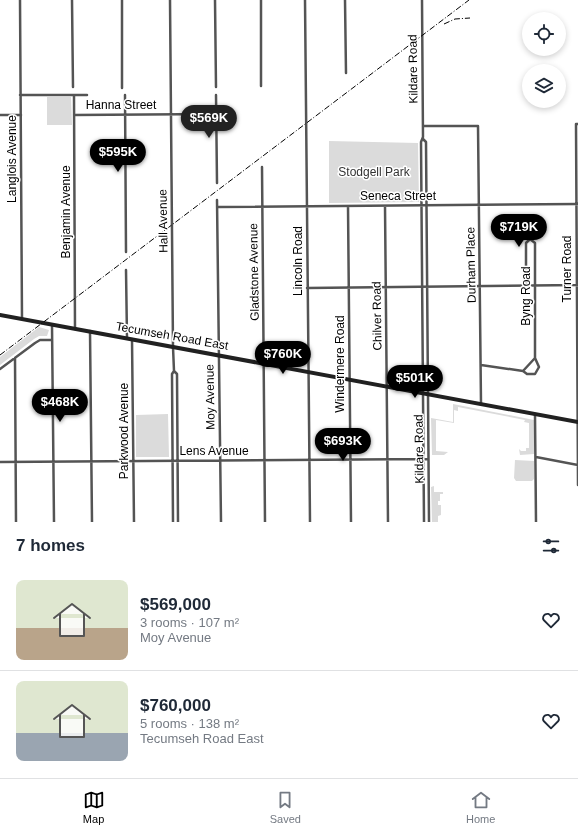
<!DOCTYPE html>
<html lang="en">
<head>
<meta charset="utf-8">
<style>
	body { margin:0; font-family:Helvetica,sans-serif; background:#f6f6f7; color:#1f2937; height:100vh; display:flex; flex-direction:column; font-size:15px; white-space:nowrap }
	* { box-sizing:border-box; margin:0 }
	p { font-size:13px; color:#747a83 }
	.icon { flex:none; width:22px; height:22px; fill:none; stroke:currentColor; stroke-width:2; stroke-linecap:round; stroke-linejoin:round }
	.map { position:relative; height:522px; overflow:hidden }
	.sheet { display:flex; flex-direction:column; background:#fff; flex:1 }
	.sheet>* { flex:none }
	.tools { position:absolute; left:522px; top:12px; display:grid; gap:8px }
	.tools a { display:grid; place-items:center; width:44px; height:44px; border-radius:50%; background:#fff; box-shadow:0 2px 6px #0003; font-size:20px }
	.price { position:absolute; translate:-50% -34px; padding:0 9px; border-radius:14px; background:#000; color:#fff; font-size:13px; line-height:26px; filter:drop-shadow(0 1px 2px #0008) }
	.price::after { content:''; position:absolute; left:50%; top:24px; width:12px; height:9px; margin-left:-6px; background:inherit; clip-path:polygon(0 0,100% 0,50% 100%) }
	.price.selected { background:#222; color:#fff }
	ul { padding:0; list-style:none }
	li { display:flex; align-items:center; gap:12px; height:100px; padding:0 16px }
	li+li { border-top:1px solid #e0e1e3 }
	li span { display:grid; place-items:center; flex:none; width:112px; height:80px; border-radius:8px; color:#555 }
	li>.icon { margin-inline-start:auto }
	span .icon { width:48px; height:48px; fill:#fffc; stroke-width:1 }
	li b { font-size:17px }
	h2 { display:flex; justify-content:space-between; align-items:center; height:48px; padding:0 16px; font-size:17px }
	.dock { display:flex; justify-content:space-around; align-items:center; height:56px; border-top:1px solid #e0e1e3; background:#fff; font-size:11px; color:#747a83 }
	.dock a { display:grid; justify-items:center; gap:2px }
	.dock .selected { color:#000 }
	.map>svg:first-child { display:block }
	.green { fill:#dbdbdb }
	.lines { fill:none; stroke-linecap:round; stroke-linejoin:round }
	.minor { stroke:#545454; stroke-width:2.5 }
	.secondary { stroke:#212121; stroke-width:4 }
	.rail { stroke:#000; stroke-width:1; stroke-dasharray:6 2 1 2; stroke-linecap:butt }
	.labels { text-anchor:middle; stroke-width:3; stroke-linejoin:round; paint-order:stroke }
	.street-label { font-size:12px; fill:#000; stroke:#fff }
	.park-label { font-size:12px; fill:#323232; stroke:#fff }
</style>
</head>
<body>
<div class="map">
<svg width="578" height="522" viewBox="0 0 578 522">
	<rect width="100%" height="100%" fill="#fff"/>
	<path class="green" d="M 47,97 L 71,97 L 72,125 L 47,125 Z
		M 329,141 L 418,143 L 419,202 L 329,203 Z
		M 39,327 L 49,330 L 47,336 L 39,336 L 34,339 L 0,365 L 0,357 Z
		M 453,404 L 534,420 L 534,454 L 520,455 L 519,449 L 521,451 L 526,451 L 526,448 L 529,448 L 529,423 L 524,422 L 525,420 L 458,407 L 458,411 L 454,410 L 454,423 L 436,420 L 436,451 L 448,452 L 444,455 L 432,455 L 431,418 L 453,422 Z
		M 168,414 L 169,457 L 136,457 L 136,415 Z
		M 515,460 L 534,461 L 534,479 L 532,481 L 516,481 L 514,478 Z
		M 434,486 L 434,492 L 443,492 L 443,494 L 440,494 L 440,501 L 438,501 L 438,505 L 441,505 L 441,515 L 438,516 L 438,522 L 432,522 L 431,487 Z"/>
	<g class="lines">
		<path class="minor" d="M 20,0 L 22,319
			M 72,0 L 73,87
			M 122,0 L 122,88
			M 170,0 L 173,347 L 174,371 L 177,374 L 178,522
			M 215,0 L 216,87
			M 261,0 L 261,86
			M 305,0 L 310,522
			M 345,0 L 346,73
			M 422,0 L 423,137 L 421,142 L 424,522
			M 20,95 L 87,95
			M 74,95 L 75,329
			M 125,95 L 126,252
			M 216,95 L 217,183
			M 0,115 L 21,115
			M 74,115 L 217,114
			M 578,124 L 576,124 L 578,485
			M 423,126 L 478,126 L 481,403
			M 423,139 L 426,142 L 429,522
			M 262,167 L 265,522
			M 217,200 L 221,522
			M 348,206 L 351,522
			M 385,206 L 388,522
			M 217,207 L 578,204
			M 126,270 L 127,338
			M 307,288 L 578,285
			M 52,325 L 54,522
			M 90,331 L 92,522
			M 132,339 L 134,522
			M 15,358 L 16,522
			M 481,365 L 523,371 L 535,358 L 535,243 L 530,239 L 526,243 L 526,286
			M 0,369 L 35,343 L 40,340 L 52,340
			M 523,371 L 527,374 L 535,374 L 539,367 L 535,358
			M 535,415 L 536,522
			M 536,457 L 578,465
			M 0,462 L 428,459
			M 173,522 L 172,374 L 174,371"/>
		<path class="secondary" d="M 0,315 L 578,422"/>
		<path class="rail" d="M 444,24 L 455,19 L 470,18
			M 0,355 L 469,0"/>
	</g>
	<g class="labels">
		<g class="street-label">
			<text transform="translate(413 69) rotate(-91)" y="4">Kildare Road</text>
			<text x="121" y="109">Hanna Street</text>
			<text transform="translate(12 159) rotate(-90)" y="4">Langlois Avenue</text>
			<text x="398" y="200">Seneca Street</text>
			<text transform="translate(66 212) rotate(-90)" y="4">Benjamin Avenue</text>
			<text transform="translate(163 221) rotate(-91)" y="4">Hall Avenue</text>
			<text transform="translate(298 261) rotate(-90)" y="4">Lincoln Road</text>
			<text transform="translate(471 265) rotate(-91)" y="4">Durham Place</text>
			<text transform="translate(567 269) rotate(-90)" y="4">Turner Road</text>
			<text transform="translate(254 272) rotate(-91)" y="4">Gladstone Avenue</text>
			<text transform="translate(526 296) rotate(-90)" y="4">Byng Road</text>
			<text transform="translate(377 316) rotate(-91)" y="4">Chilver Road</text>
			<text transform="translate(172 336) rotate(10)" y="4">Tecumseh Road East</text>
			<text transform="translate(340 364) rotate(-90)" y="4">Windermere Road</text>
			<text transform="translate(210 397) rotate(-91)" y="4">Moy Avenue</text>
			<text transform="translate(124 431) rotate(-90)" y="4">Parkwood Avenue</text>
			<text transform="translate(419 449) rotate(-91)" y="4">Kildare Road</text>
			<text x="214" y="455">Lens Avenue</text>
		</g>
		<g class="park-label">
			<text x="374" y="176">Stodgell Park</text>
		</g>
	</g>
</svg>
<div class="tools">
<a><svg class="icon" aria-label="locate" viewBox="0 0 24 24"><circle cx="12" cy="12" r="6"/><path d="M12 2v4M12 18v4M2 12h4M18 12h4"/></svg></a>
<a><svg class="icon" aria-label="layers" viewBox="0 0 24 24"><path d="M12 4l9 5-9 5-9-5zM3 14l9 5 9-5"/></svg></a>
</div>
<b class="price selected" style="left:209px;top:139px">$569K</b>
<b class="price" style="left:118px;top:173px">$595K</b>
<b class="price" style="left:519px;top:248px">$719K</b>
<b class="price" style="left:283px;top:375px">$760K</b>
<b class="price" style="left:415px;top:399px">$501K</b>
<b class="price" style="left:60px;top:423px">$468K</b>
<b class="price" style="left:343px;top:462px">$693K</b>
</div>
<section class="sheet">
<h2>7 homes<svg class="icon" aria-label="filters" viewBox="0 0 24 24"><path d="M4 7h16M4 17h16"/><circle cx="9" cy="7" r="2"/><circle cx="15" cy="17" r="2"/></svg></h2>
<ul>
<li><span style="background:linear-gradient(#dfe7d0 60%,#b9a48a 0)"><svg class="icon" aria-label="home" viewBox="0 0 24 24"><path d="M3 11l9-7 9 7M6 9v11h12V9"/></svg></span><div><b>$569,000</b><p>3 rooms · 107 m²</p><p>Moy Avenue</p></div><svg class="icon" aria-label="heart" viewBox="0 0 24 24"><path d="M12 20l-8-8c-3-5 5-10 8-4 3-6 11-1 8 4z"/></svg></li>
<li><span style="background:linear-gradient(#dfe7d0 65%,#9aa5b1 0)"><svg class="icon" aria-label="home" viewBox="0 0 24 24"><path d="M3 11l9-7 9 7M6 9v11h12V9"/></svg></span><div><b>$760,000</b><p>5 rooms · 138 m²</p><p>Tecumseh Road East</p></div><svg class="icon" aria-label="heart" viewBox="0 0 24 24"><path d="M12 20l-8-8c-3-5 5-10 8-4 3-6 11-1 8 4z"/></svg></li>
</ul>
</section>
<nav class="dock">
<a class="selected"><svg class="icon" aria-label="map" viewBox="0 0 24 24"><path d="M3 6l6-2 6 2 6-2v14l-6 2-6-2-6 2zM9 4v14M15 6v14"/></svg>Map</a>
<a><svg class="icon" aria-label="saved" viewBox="0 0 24 24"><path d="M7 4h10v16l-5-4-5 4z"/></svg>Saved</a>
<a><svg class="icon" aria-label="home" viewBox="0 0 24 24"><path d="M3 11l9-7 9 7M6 9v11h12V9"/></svg>Home</a>
</nav>
</body>
</html>
